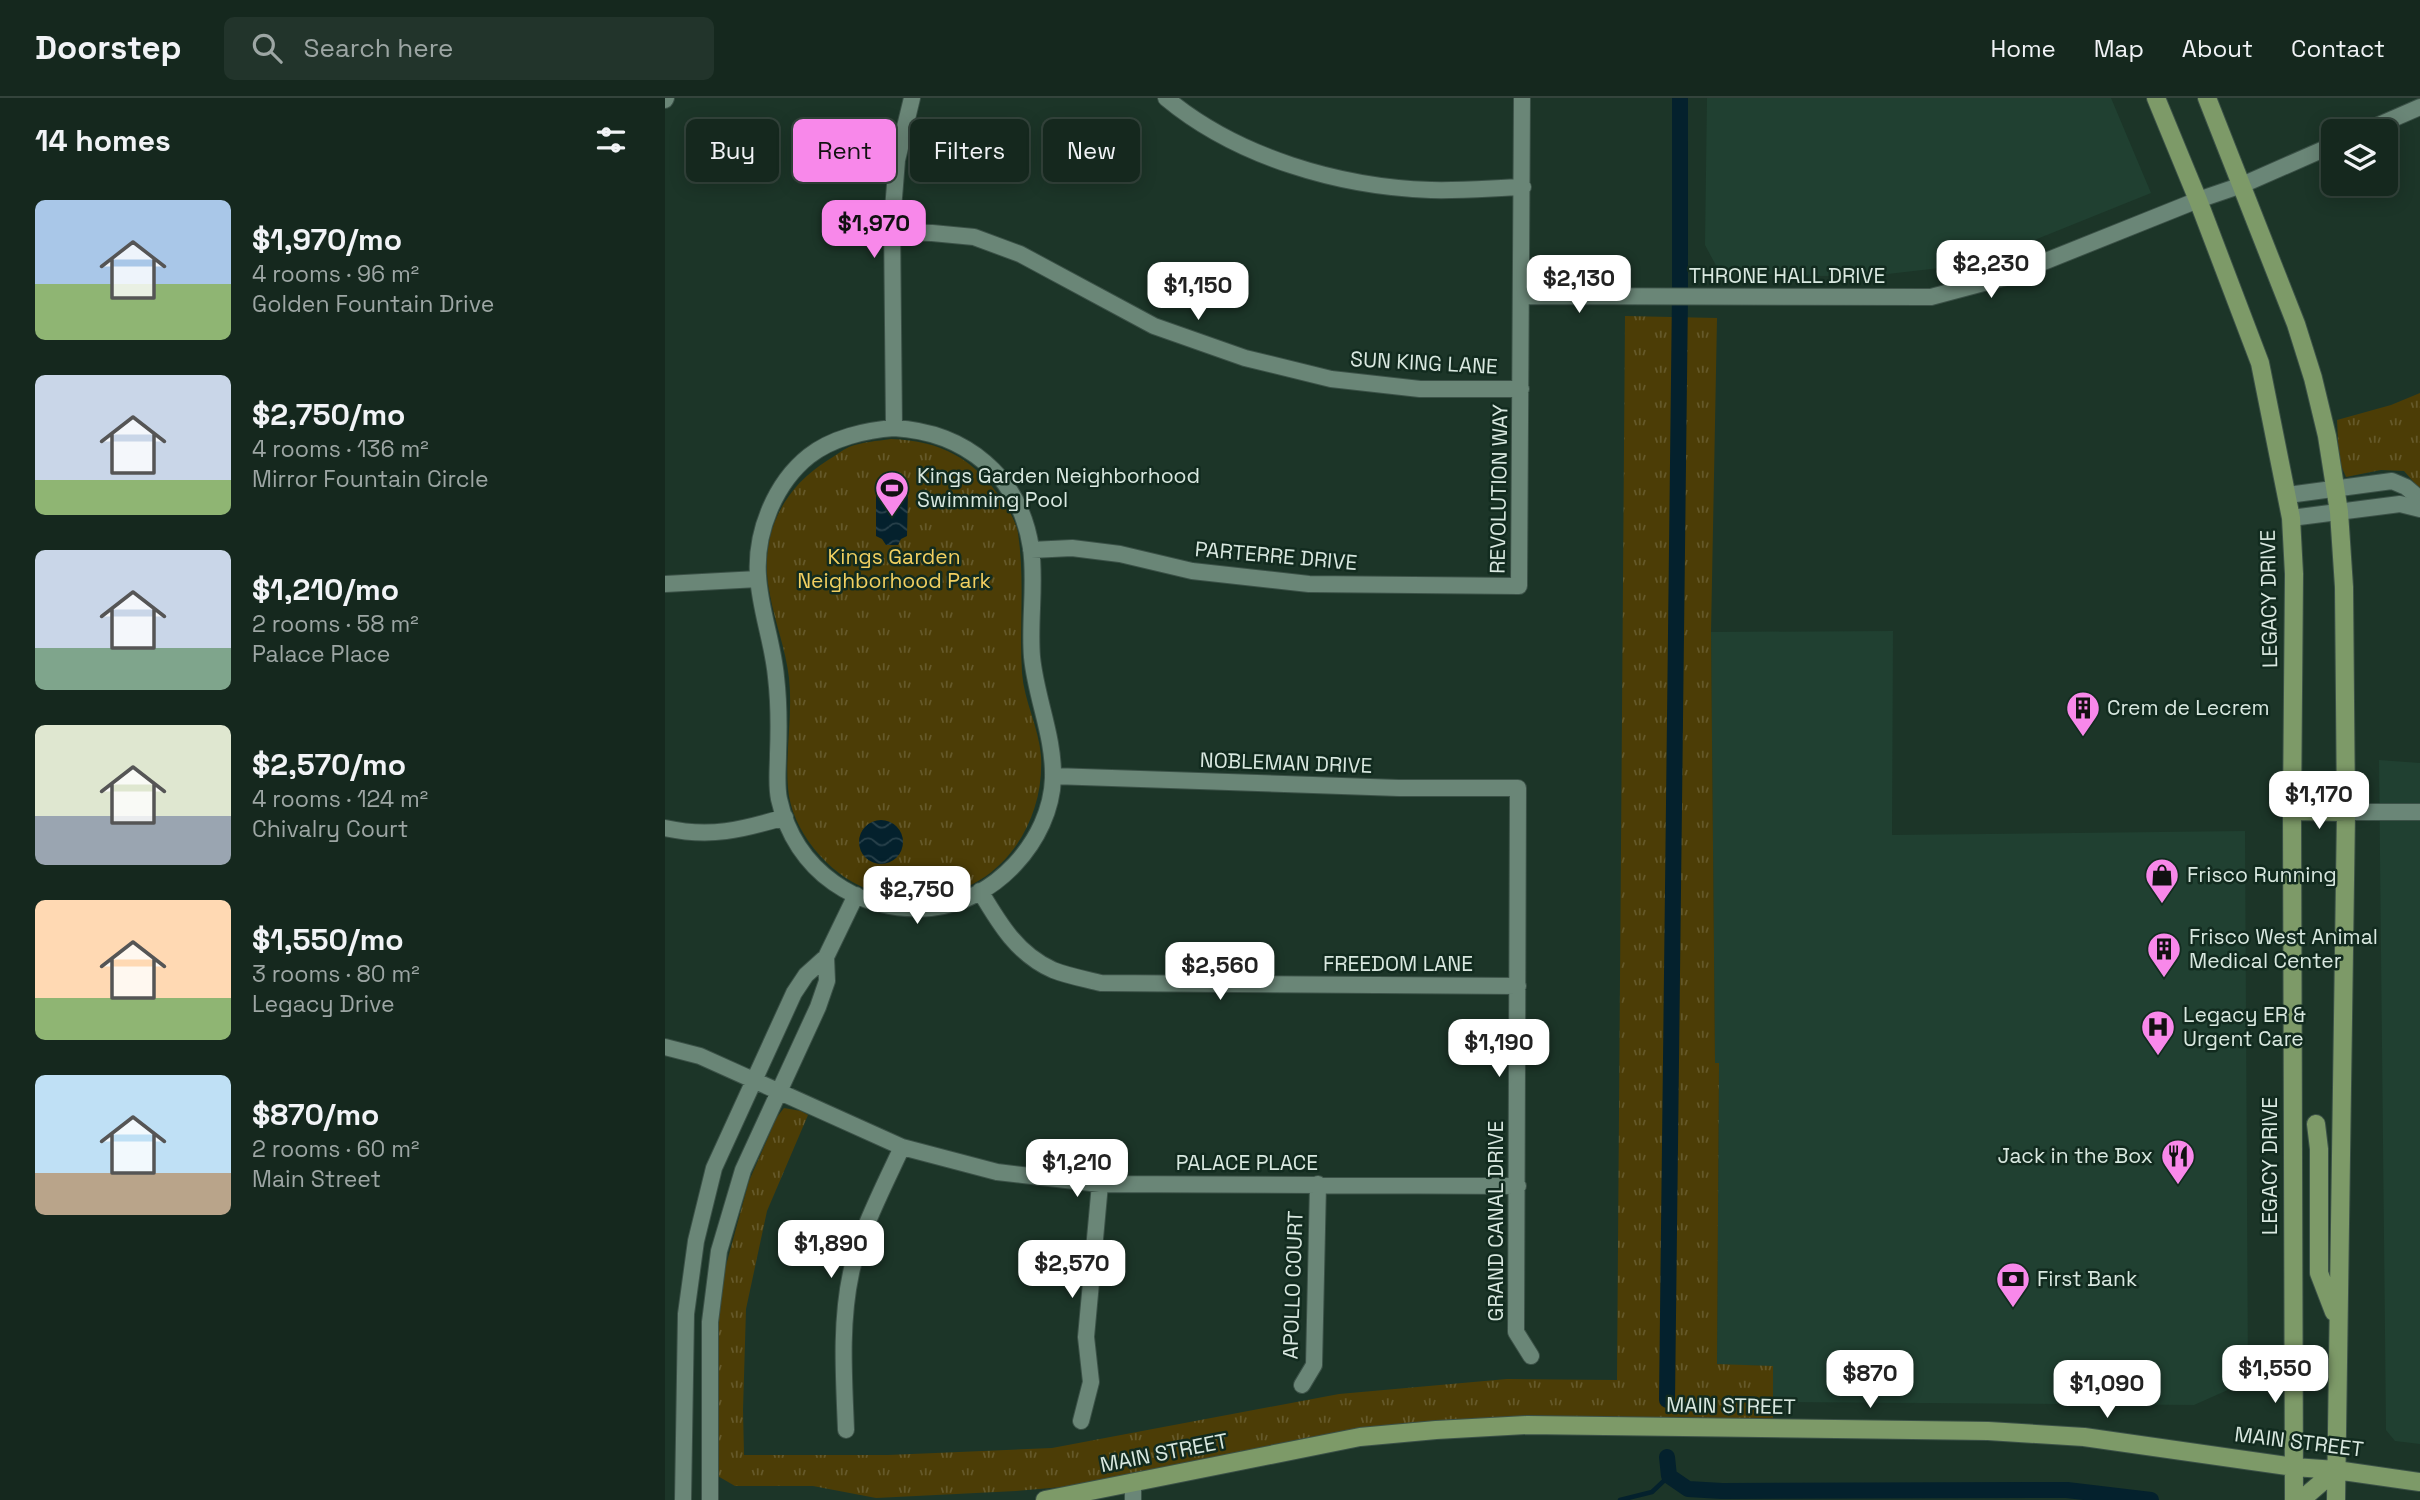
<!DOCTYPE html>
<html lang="en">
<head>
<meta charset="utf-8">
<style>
	body { margin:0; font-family:"Space Grotesk",sans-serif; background:#22342b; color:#f1f3f6; height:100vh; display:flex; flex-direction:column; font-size:26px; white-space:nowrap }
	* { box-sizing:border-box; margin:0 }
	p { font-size:23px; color:#9da6a4 }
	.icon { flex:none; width:38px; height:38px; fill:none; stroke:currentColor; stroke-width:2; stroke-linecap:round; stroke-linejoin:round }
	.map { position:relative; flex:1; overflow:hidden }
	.drawer { display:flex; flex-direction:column; background:#15281e; width:665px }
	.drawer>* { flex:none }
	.guide { position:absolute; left:21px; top:21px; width:665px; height:63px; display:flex; gap:14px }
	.tools { position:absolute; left:1656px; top:21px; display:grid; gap:14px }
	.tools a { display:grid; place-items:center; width:77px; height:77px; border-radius:10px; background:#15281e; box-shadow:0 4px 18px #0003,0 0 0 2px #34443c; font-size:35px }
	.price { position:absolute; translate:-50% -60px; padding:0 16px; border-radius:14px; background:#fff; color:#222; font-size:23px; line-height:46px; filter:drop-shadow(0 2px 4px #0008) }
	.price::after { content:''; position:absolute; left:50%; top:42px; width:21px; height:16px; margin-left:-10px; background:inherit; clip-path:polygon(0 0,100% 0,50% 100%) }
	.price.selected { background:#f888ea; color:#111 }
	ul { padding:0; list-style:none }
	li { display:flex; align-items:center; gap:21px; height:175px; padding:0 35px }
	li span { display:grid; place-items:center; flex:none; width:196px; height:140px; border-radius:10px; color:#555 }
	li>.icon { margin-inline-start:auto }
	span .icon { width:84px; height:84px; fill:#fffc; stroke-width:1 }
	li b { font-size:30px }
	h2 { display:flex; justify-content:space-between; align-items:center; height:84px; padding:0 35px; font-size:30px }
	.chip { padding:0 24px; border-radius:10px; background:#15281e; box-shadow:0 4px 18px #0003,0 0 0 2px #34443c; font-size:24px; line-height:63px }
	.chip.selected { background:#f888ea; color:#111 }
	header { display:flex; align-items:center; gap:42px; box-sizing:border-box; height:98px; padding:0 35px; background:#15281e; border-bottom:2px solid #34443c }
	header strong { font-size:33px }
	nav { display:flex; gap:38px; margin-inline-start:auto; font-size:24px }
	.search { width:490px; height:63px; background:#22342b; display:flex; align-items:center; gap:18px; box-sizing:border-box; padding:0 24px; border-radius:10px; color:#9da6a4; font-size:26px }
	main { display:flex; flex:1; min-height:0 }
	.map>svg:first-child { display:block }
	.built { fill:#204031 }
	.grass { fill:url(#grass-tufts) }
	.water { fill:url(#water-waves) }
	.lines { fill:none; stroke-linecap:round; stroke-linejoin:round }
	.stream { stroke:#04212d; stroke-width:4.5 }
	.canal { stroke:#04212d; stroke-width:16 }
	.minor-casing { stroke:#3b5147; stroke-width:18 }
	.major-casing { stroke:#3b5147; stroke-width:20 }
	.minor { stroke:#6a8677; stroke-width:16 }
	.major { stroke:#7d9a68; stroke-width:18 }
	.labels { text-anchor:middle; stroke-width:5; stroke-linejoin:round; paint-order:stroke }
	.street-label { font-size:21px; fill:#d9e8e0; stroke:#122b1f }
	.poi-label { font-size:21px; fill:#d9e8e0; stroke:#122b1f; text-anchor:start }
	.park-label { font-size:21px; fill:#f1cf60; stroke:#122b1f }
</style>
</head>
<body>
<header>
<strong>Doorstep</strong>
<div class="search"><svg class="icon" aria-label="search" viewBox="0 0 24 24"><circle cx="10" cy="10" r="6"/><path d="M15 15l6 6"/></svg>Search here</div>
<nav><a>Home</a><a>Map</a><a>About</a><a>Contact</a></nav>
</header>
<main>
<section class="drawer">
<h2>14 homes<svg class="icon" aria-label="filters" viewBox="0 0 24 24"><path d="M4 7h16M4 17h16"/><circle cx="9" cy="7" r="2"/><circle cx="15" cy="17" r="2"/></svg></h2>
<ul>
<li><span style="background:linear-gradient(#a9c7e8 60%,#8fb573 0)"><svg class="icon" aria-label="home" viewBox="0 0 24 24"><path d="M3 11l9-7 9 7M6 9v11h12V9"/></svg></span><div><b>$1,970/mo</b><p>4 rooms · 96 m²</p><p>Golden Fountain Drive</p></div></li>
<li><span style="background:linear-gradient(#c9d6e8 75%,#8fb573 0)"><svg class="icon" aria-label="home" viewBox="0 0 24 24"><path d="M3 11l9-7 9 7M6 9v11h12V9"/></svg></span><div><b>$2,750/mo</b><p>4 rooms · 136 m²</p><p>Mirror Fountain Circle</p></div></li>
<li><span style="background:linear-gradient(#c9d6e8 70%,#7fa58c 0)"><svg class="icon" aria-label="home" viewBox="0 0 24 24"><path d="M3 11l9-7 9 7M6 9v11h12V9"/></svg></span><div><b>$1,210/mo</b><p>2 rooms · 58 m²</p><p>Palace Place</p></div></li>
<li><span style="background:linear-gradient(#dfe7d0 65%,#9aa5b1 0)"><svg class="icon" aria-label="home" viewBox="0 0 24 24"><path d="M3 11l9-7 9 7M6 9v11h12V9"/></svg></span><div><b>$2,570/mo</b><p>4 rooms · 124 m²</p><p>Chivalry Court</p></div></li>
<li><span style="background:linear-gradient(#ffd9b3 70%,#8fb573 0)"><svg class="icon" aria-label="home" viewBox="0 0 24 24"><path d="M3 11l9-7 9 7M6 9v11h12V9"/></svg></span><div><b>$1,550/mo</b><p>3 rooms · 80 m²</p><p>Legacy Drive</p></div></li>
<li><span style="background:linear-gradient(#bfe0f5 70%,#b9a48a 0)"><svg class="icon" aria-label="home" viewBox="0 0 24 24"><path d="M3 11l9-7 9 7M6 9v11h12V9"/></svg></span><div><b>$870/mo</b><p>2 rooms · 60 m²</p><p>Main Street</p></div></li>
</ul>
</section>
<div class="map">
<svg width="1755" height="1402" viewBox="0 0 1755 1402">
	<defs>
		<pattern id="grass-tufts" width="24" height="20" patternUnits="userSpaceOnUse" patternTransform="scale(1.75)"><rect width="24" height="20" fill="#4c3d06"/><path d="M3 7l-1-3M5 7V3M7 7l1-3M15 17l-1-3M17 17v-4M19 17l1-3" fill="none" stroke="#65592a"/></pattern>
		<pattern id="water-waves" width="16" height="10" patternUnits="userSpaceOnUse" patternTransform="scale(1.75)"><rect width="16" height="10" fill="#04212d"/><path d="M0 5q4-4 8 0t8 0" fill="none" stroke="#28414b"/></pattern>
	</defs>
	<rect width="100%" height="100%" fill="#1c3528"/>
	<path class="built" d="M 1042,0 L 1446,0 L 1486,95 L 1320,162 L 1292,168 L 1214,177 L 1157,178 L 1055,175 L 1040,147 Z
		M 1228,533 L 1227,737 L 1580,733 L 1583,1283 L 1529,1307 L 1108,1304 L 1107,1268 L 1052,1267 L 1054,966 L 1050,966 L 1046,534 Z
		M 1714,662 L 1755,665 L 1755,1346 L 1730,1343 L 1721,1332 Z"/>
	<path class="grass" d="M 960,218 L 1052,220 L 1046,534 L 1050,965 L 1054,965 L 1052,1266 L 1108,1268 L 1108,1325 L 842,1323 L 431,1386 L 351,1393 L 211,1400 L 148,1388 L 70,1388 L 51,1377 L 53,1227 L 60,1171 L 84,1083 L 112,1019 L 119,1010 L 136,1013 L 143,1017 L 102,1113 L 81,1211 L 78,1312 L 79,1357 L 223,1357 L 387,1350 L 674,1296 L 842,1281 L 952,1282 Z
		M 1755,295 L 1755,391 L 1739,373 L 1716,372 L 1681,379 L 1674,363 L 1672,322 L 1726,307 Z
		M 226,341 C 277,343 308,360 338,403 C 344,412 351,424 353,435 C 360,482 354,529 357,575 C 359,603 374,630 376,658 C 380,727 334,794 262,799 C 243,800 219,798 202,791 C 163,776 126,732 123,690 C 120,654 128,617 124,580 C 121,552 110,525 105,497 C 93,441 115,392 163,362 C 170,358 177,352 184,349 C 197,344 212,343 226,341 Z"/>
	<path class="water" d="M 243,393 L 242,438 L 236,441 L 233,447 L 221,447 L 217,441 L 211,438 L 211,394 C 229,403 225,405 243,393 Z
		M194 744a22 22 0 1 1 44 0a22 22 0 1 1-44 0Z"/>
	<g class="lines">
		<path class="stream" d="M 955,1402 L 987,1394 L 1004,1378"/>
		<path class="canal" d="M 1002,1302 L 1015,196 L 1015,0
			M 1002,1359 L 1004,1378 L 1023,1391 L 1057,1393 L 1402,1392 L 1486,1402"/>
		<g class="minor-casing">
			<path id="minor" d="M 501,0 C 572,59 674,89 766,92 C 796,93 827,90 858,89
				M 0,2 L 1,0
				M 1700,33 L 1755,9
				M 227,134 L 267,135 L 309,139 L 355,156 L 489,228 L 580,260 L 666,281 L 755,291 L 856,291
				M 857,198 L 1266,199 L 1341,179 L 1533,102 L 1577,87 L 1668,47
				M 229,330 C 300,334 355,378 366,450 C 371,486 364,523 367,559 C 371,600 389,638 388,680 C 386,743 329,804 266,810 C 193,816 130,773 114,701 C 111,687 113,670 113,656 C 114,630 114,604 111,579 C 108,545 95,512 93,478 C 90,434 110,385 144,358 C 167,340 201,332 229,330 Z
				M 229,330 L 227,124 L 232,62 L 247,0
				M 1623,397 L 1727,383 L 1741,389 L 1755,401
				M 1626,420 L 1735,406 L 1755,411
				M 366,452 L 407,450 L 455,456 L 527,473 L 644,486 L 854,488 L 857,0
				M 0,486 L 93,481
				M 388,678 L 734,690 L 853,690 L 851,1234 L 866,1258
				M 1681,714 L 1755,714
				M 0,730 C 45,740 77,732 120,719
				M 315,793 C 334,825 352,856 388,872 C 403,878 420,881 436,885 L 853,888
				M 0,949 L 35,958 L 237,1049 L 332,1074 L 435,1086 L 853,1088
				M 637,1287 L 649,1267 L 653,1086
				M 416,1323 L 426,1284 L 421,1239 L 435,1086
				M 181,1332 C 179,1280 175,1226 186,1175 C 194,1136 220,1086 237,1049
				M 18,1402 L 21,1216 L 31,1143 L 49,1070 L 129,895 L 141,877 L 161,859 L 191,797
				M 45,1402 L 45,1224 L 54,1153 L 78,1072 L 153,909 L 162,883 L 161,859
				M 468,1402 L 468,1384"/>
		</g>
		<g class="major-casing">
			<path id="major" d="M 1491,0 L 1533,102 L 1595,265 L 1626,420 L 1629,476 L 1627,713 L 1629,1402
				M 1542,0 L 1631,226 L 1648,280 L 1662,338 L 1674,414 L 1679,489 L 1681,714 L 1671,1402
				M 1627,713 L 1681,714
				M 1651,1026 L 1654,1051 L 1654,1175 L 1669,1214
				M 380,1402 L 695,1339 L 771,1332 L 862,1327 L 1323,1333 L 1419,1339 L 1629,1369 L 1671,1372 L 1755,1384
				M 1636,1402 L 1671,1372"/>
		</g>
		<use href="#minor" class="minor"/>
		<use href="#major" class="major"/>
	</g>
	<defs>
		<g id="stadium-pin" transform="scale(1.75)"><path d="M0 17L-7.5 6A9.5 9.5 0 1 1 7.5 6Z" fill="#f888ea" stroke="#122b1f"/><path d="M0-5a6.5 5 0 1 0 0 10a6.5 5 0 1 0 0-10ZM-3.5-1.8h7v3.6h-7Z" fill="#111"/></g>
		<g id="building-pin" transform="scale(1.75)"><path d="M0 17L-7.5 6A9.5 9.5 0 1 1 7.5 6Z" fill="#f888ea" stroke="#122b1f"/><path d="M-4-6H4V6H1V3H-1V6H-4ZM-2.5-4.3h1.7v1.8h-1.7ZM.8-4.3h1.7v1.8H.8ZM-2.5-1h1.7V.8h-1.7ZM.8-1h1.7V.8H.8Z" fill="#111"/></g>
		<g id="shop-pin" transform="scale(1.75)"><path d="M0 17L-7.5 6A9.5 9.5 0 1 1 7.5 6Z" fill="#f888ea" stroke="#122b1f"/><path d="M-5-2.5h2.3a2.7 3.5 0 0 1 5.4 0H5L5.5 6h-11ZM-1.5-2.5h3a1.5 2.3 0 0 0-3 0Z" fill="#111"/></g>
		<g id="hospital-pin" transform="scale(1.75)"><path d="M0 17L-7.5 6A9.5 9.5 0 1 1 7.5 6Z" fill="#f888ea" stroke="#122b1f"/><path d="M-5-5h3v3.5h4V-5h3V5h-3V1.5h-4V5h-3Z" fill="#111"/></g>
		<g id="restaurant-pin" transform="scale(1.75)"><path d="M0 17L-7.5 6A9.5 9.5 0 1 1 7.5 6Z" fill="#f888ea" stroke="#122b1f"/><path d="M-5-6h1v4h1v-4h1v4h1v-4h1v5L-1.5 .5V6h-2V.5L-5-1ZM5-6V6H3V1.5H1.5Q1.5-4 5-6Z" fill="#111"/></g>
		<g id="bank-pin" transform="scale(1.75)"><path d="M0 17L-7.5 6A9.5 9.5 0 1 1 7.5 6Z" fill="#f888ea" stroke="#122b1f"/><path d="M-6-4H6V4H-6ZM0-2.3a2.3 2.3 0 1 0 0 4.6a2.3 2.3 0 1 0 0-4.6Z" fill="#111"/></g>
	</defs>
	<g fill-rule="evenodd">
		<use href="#stadium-pin" x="227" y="390"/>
		<use href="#building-pin" x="1418" y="610"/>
		<use href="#shop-pin" x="1497" y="777"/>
		<use href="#building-pin" x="1499" y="851"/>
		<use href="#hospital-pin" x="1493" y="929"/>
		<use href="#restaurant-pin" x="1513" y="1058"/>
		<use href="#bank-pin" x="1348" y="1181"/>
	</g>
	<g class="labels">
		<g class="street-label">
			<text x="1122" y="185">THRONE HALL DRIVE</text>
			<text transform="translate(759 265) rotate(3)" y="7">SUN KING LANE</text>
			<text transform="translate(834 391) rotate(-89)" y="7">REVOLUTION WAY</text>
			<text transform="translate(611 458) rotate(5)" y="7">PARTERRE DRIVE</text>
			<text transform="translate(1604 501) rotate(-91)" y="7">LEGACY DRIVE</text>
			<text transform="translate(621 665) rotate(2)" y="7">NOBLEMAN DRIVE</text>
			<text x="733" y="873">FREEDOM LANE</text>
			<text x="582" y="1072">PALACE PLACE</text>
			<text transform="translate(1605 1068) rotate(-90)" y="7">LEGACY DRIVE</text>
			<text transform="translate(831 1123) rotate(-90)" y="7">GRAND CANAL DRIVE</text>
			<text transform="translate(628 1187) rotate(-88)" y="7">APOLLO COURT</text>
			<text transform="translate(1066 1308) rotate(1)" y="7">MAIN STREET</text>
			<text transform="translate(1634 1344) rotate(7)" y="7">MAIN STREET</text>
			<text transform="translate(499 1355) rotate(-11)" y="7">MAIN STREET</text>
		</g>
		<g class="poi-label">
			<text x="252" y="385">Kings Garden Neighborhood<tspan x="252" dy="24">Swimming Pool</tspan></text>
			<text x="1442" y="617">Crem de Lecrem</text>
			<text x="1522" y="784">Frisco Running</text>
			<text x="1524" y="846">Frisco West Animal<tspan x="1524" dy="24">Medical Center</tspan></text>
			<text x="1518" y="924">Legacy ER &amp;<tspan x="1518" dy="24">Urgent Care</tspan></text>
			<text x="1488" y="1065" text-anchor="end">Jack in the Box</text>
			<text x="1372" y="1188">First Bank</text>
		</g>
		<g class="park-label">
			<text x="229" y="466">Kings Garden<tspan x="229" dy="24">Neighborhood Park</tspan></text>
		</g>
	</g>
</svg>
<div class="tools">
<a><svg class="icon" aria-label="layers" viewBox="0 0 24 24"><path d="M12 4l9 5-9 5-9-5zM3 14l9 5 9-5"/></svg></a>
</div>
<b class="price selected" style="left:209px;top:162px">$1,970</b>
<b class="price" style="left:1326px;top:202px">$2,230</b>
<b class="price" style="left:914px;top:217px">$2,130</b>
<b class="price" style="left:533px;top:224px">$1,150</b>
<b class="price" style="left:1654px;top:733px">$1,170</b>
<b class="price" style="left:252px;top:828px">$2,750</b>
<b class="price" style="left:555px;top:904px">$2,560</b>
<b class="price" style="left:834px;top:981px">$1,190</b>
<b class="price" style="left:412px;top:1101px">$1,210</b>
<b class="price" style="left:166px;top:1182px">$1,890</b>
<b class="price" style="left:407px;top:1202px">$2,570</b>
<b class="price" style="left:1610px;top:1307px">$1,550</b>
<b class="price" style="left:1205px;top:1312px">$870</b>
<b class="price" style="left:1442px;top:1322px">$1,090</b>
<div class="guide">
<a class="chip">Buy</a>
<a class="chip selected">Rent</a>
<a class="chip">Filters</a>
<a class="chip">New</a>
</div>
</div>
</main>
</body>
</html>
